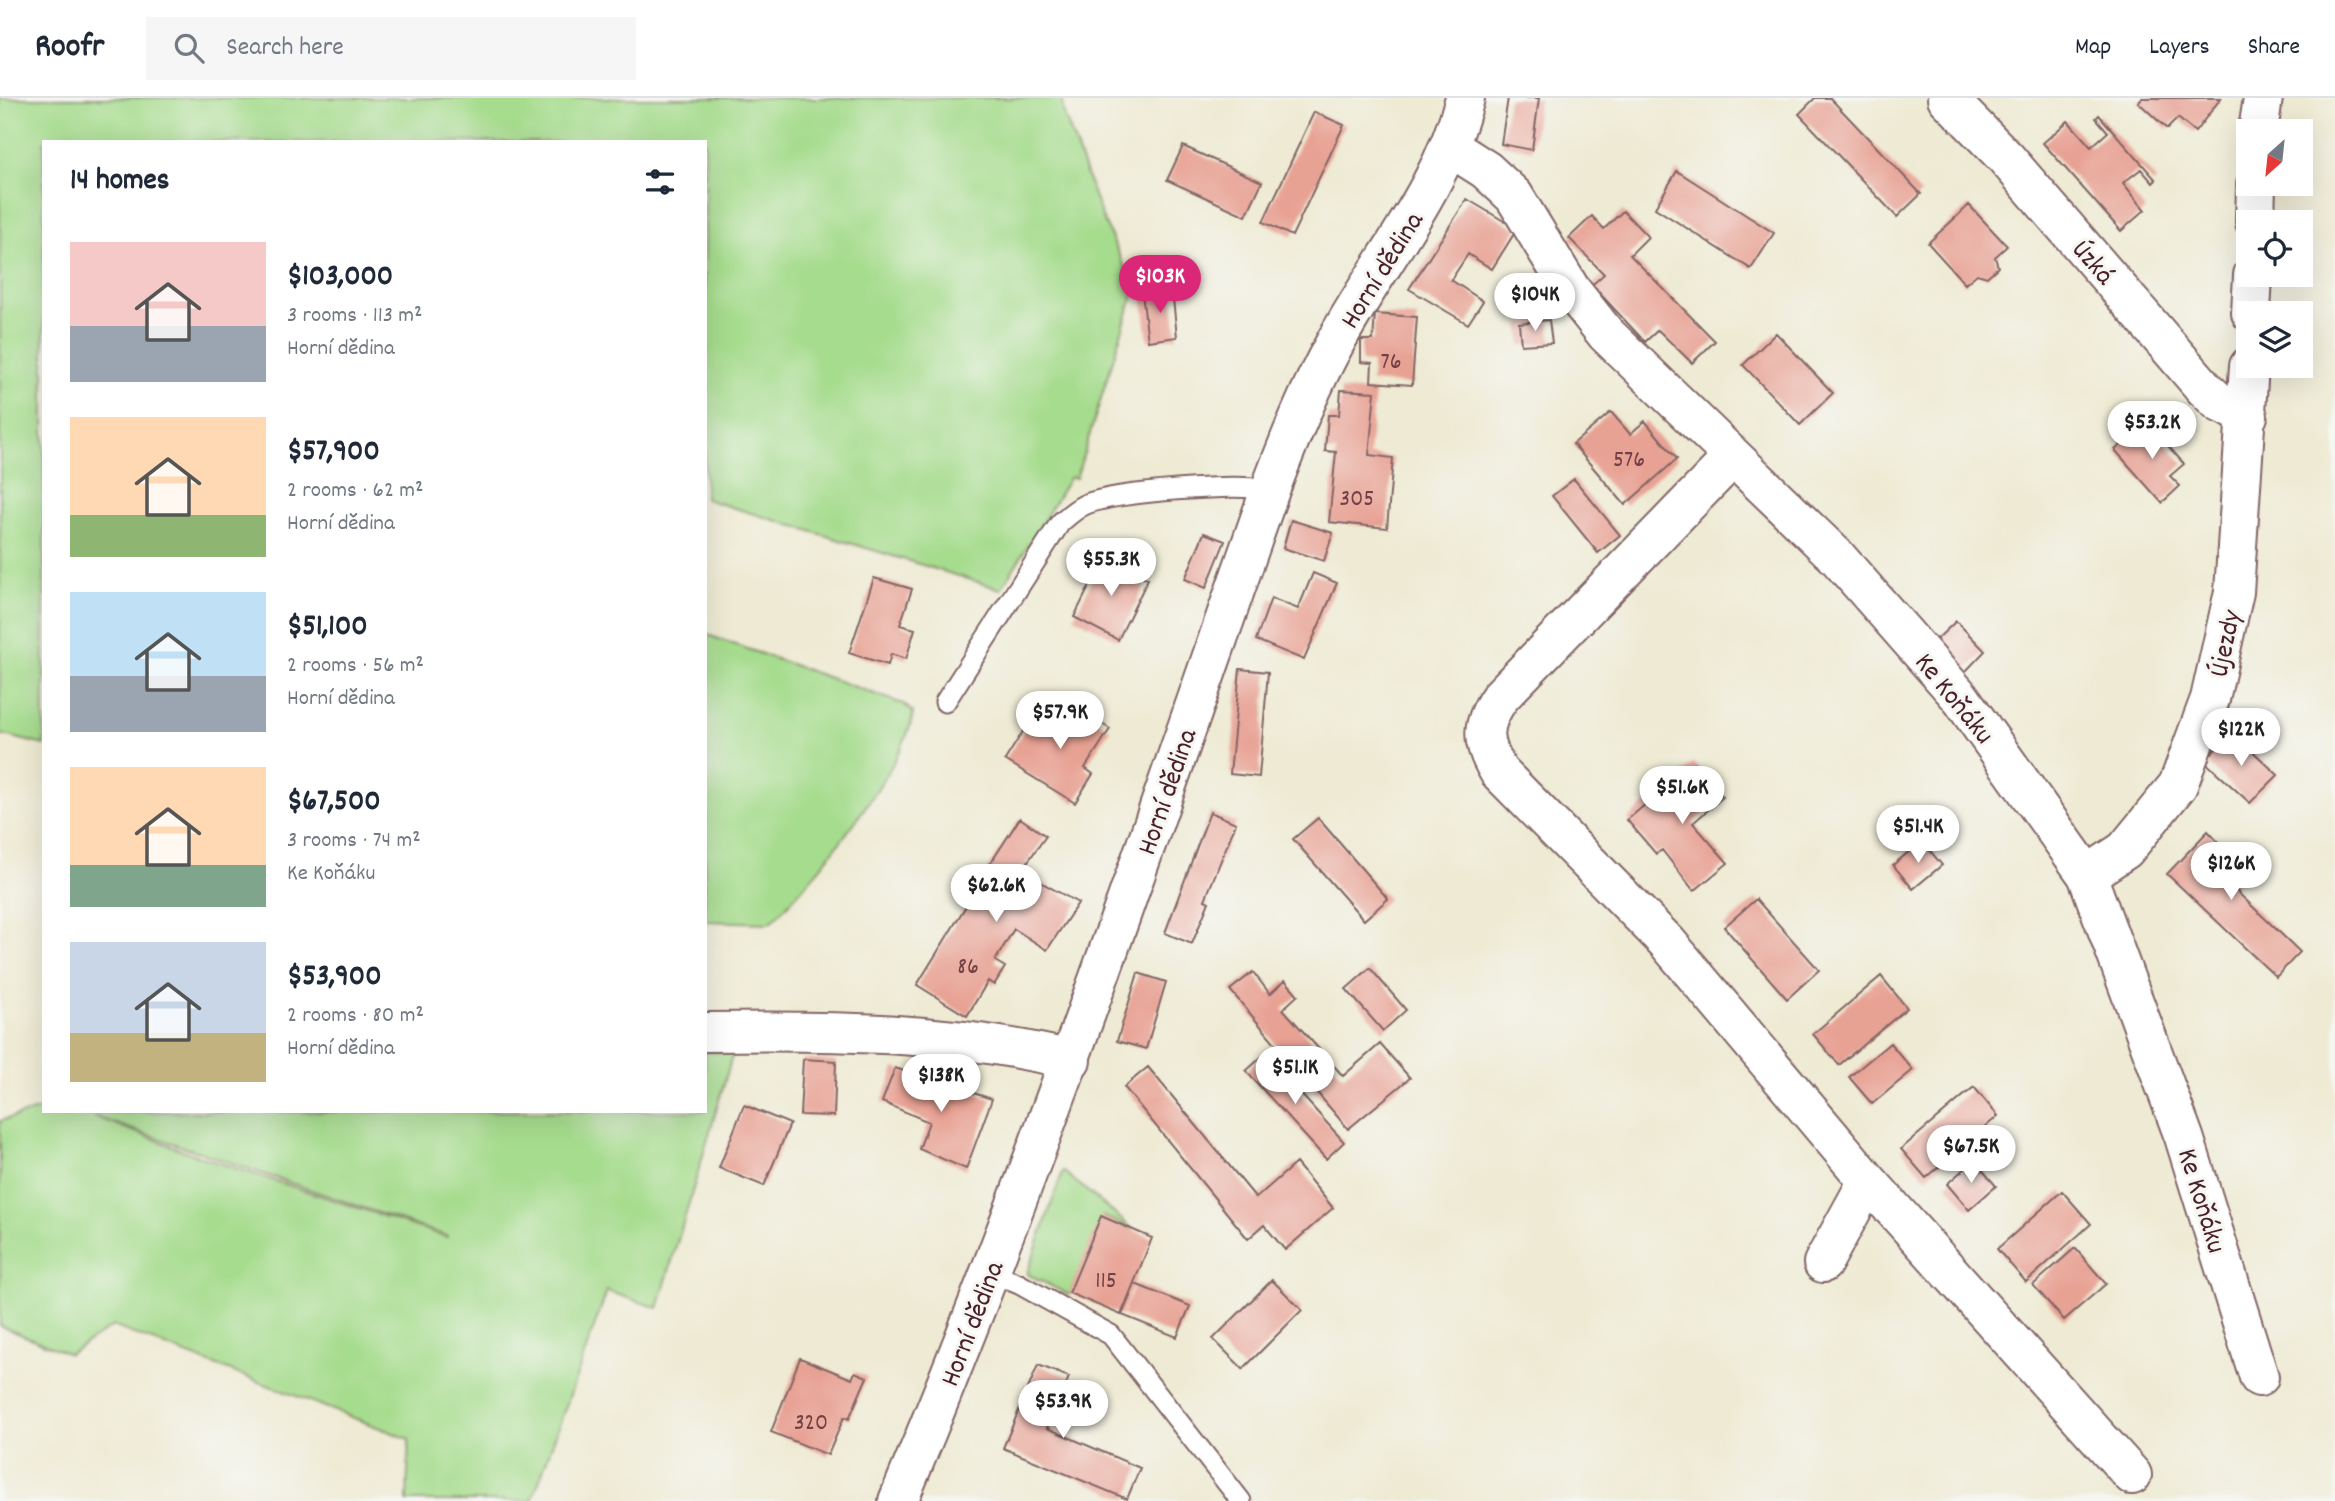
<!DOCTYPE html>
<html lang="en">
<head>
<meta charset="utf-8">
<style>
	body { margin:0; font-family:Dekko,sans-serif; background:#f6f6f7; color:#1f2937; height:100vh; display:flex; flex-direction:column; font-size:26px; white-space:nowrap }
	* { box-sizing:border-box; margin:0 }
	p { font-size:23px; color:#747a83 }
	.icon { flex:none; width:38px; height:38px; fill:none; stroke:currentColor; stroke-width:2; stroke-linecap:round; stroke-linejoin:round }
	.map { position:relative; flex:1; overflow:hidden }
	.sheet { position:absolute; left:42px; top:42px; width:665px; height:973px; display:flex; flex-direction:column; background:#fff; border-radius:0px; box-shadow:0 7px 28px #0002 }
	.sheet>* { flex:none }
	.needle { width:46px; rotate:207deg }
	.fabs { position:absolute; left:2236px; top:21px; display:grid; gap:14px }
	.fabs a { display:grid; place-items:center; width:77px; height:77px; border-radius:0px; background:#fff; box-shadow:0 7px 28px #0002; font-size:35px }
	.price { position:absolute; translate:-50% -60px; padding:0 16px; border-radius:24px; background:#fff; color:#222; font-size:23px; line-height:46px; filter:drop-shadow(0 2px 4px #0008) }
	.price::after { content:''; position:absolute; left:50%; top:42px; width:21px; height:16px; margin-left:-10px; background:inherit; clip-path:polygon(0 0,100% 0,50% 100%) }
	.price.current { background:#db2777; color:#fff }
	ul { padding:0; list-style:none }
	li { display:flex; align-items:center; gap:21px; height:175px; padding:0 28px }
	li span { display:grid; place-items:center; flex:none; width:196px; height:140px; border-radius:0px; color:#555 }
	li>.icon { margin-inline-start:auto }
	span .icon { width:84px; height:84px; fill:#fffc; stroke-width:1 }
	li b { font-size:30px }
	h2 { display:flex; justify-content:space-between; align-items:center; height:84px; padding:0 28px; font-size:30px }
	header { display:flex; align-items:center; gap:42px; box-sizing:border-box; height:98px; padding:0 35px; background:#fff; border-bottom:2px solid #e0e1e3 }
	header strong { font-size:33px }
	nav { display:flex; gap:38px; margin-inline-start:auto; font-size:24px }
	.search { width:490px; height:63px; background:#f6f6f7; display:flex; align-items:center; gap:18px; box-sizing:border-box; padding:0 24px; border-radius:0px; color:#747a83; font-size:26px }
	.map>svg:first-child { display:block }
	.green { fill:#a6dc8d; stroke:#787e5c; stroke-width:2; fill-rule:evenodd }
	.building { fill:#e8a294 }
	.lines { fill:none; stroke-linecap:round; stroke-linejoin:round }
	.lane-casing { stroke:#836666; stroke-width:23 }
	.street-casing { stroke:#836666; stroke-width:42 }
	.lane { stroke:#fff; stroke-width:19 }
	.street { stroke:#fff; stroke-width:38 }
	.labels { text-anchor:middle; stroke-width:6; stroke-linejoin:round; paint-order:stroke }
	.number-label { font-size:24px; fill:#724045 }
	.street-label { font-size:28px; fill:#4a1f2b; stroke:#f6f6f2 }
</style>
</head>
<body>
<header>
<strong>Roofr</strong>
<div class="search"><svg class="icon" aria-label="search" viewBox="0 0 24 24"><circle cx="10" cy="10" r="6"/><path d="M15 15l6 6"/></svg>Search here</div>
<nav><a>Map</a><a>Layers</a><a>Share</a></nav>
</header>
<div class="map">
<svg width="2335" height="1403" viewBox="0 0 2335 1403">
	<rect width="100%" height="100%" fill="#f6f6f2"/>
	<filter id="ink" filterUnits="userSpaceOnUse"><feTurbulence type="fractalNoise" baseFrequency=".0143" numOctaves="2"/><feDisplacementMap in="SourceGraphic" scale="14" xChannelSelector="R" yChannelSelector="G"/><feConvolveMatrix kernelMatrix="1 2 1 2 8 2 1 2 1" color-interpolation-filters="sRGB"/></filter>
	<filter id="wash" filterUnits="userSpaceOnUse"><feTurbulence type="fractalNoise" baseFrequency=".00686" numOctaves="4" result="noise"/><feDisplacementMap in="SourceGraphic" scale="28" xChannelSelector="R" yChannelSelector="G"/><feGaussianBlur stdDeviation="1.57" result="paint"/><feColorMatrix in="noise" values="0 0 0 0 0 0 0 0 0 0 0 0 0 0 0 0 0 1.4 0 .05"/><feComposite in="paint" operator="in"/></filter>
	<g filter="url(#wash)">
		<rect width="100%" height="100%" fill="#eeead3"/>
		<path class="green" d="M 0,0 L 1062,0 L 1063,13 L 1102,119 L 1135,191 L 1076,380 L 1070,379 L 1001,491 L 705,401 L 705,44 L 44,44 L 44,647 L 0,636 Z
			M 705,536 L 903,606 L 913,614 C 910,661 806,794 769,825 L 705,823 Z
			M 705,954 L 733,955 L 658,1210 L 607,1193 L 532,1403 L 407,1403 L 409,1341 L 113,1228 L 69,1256 L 0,1228 L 0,1023 L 44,1010 L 44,1013 L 79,1014 L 705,1013 ZM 93,1018 L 447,1138 L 447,1139 L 198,1058 Z
			M 1063,1073 L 1133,1131 L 1103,1118 L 1069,1197 L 1027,1176 Z"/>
		<g id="blocks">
			<path class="building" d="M 1508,0 L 1539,0 L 1532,52 L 1501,46 Z
				M 1815,0 L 1830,0 L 1921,96 L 1897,119 L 1799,16 Z
				M 2142,0 L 2221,0 L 2195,34 L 2178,20 L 2167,31 L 2138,4 Z
				M 1314,14 L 1344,27 L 1292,138 L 1263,124 Z
				M 2099,17 L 2156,82 L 2153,85 L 2141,71 L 2123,85 L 2145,112 L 2121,133 L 2043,45 L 2068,23 L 2091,49 L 2108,34 L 2096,20 Z
				M 1183,48 L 1262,84 L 1246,118 L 1167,82 Z
				M 1677,73 L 1774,135 L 1751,171 L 1655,110 Z
				M 1467,101 L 1517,131 L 1492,171 L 1468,156 L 1451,182 L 1483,203 L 1468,226 L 1409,191 Z
				M 1969,107 L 2007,148 L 1995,159 L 1998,169 L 1987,179 L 1977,176 L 1965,186 L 1928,145 Z
				M 1623,113 L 1648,139 L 1630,157 L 1715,243 L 1692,265 L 1658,232 L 1645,244 L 1592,187 L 1604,176 L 1569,140 L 1592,118 L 1604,131 Z
				M 1172,191 L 1177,239 L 1148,243 L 1142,195 Z
				M 1375,216 L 1417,219 L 1412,287 L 1371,284 L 1372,265 L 1361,264 L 1361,242 L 1373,242 Z
				M 1549,222 L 1552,245 L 1521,247 L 1519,225 Z
				M 1776,235 L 1833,295 L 1800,327 L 1743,267 Z
				M 1341,292 L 1375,294 L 1369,357 L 1393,360 L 1387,430 L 1329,424 L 1336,354 L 1325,353 L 1328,317 L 1339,317 Z
				M 1611,314 L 1630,336 L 1645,323 L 1677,361 L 1625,407 L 1573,346 Z
				M 2147,324 L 2184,366 L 2170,378 L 2180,388 L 2162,405 L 2115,352 Z
				M 1574,381 L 1620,437 L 1598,455 L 1552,398 Z
				M 1291,422 L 1333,435 L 1324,463 L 1283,450 Z
				M 1204,435 L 1225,443 L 1206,490 L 1185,481 Z
				M 1104,459 L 1148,481 L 1118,542 L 1074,519 Z
				M 1313,475 L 1337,485 L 1304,562 L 1256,542 L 1271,500 L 1298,511 Z
				M 874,480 L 912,491 L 900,527 L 915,531 L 906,561 L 891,556 L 888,567 L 849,555 Z
				M 1956,523 L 1985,553 L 1964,575 L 1934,544 Z
				M 1240,571 L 1268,574 L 1259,679 L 1230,676 Z
				M 1067,603 L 1110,631 L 1085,670 L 1093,676 L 1075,705 L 1005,662 L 1029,624 L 1047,635 Z
				M 2232,634 L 2278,677 L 2250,705 L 2204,663 Z
				M 1694,665 L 1723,699 L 1693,725 L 1728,765 L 1694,793 L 1662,752 L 1656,756 L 1627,722 Z
				M 1210,714 L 1236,725 L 1205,802 L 1209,804 L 1192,846 L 1165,835 Z
				M 1020,720 L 1046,738 L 1021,773 L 1078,805 L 1047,852 L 1014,831 L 995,863 L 1005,869 L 994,887 L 988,883 L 967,918 L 917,887 L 977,790 L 1008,808 L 1011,802 L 979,783 Z
				M 1318,720 L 1388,801 L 1364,822 L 1293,741 Z
				M 2208,733 L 2246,775 L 2232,789 L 2300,854 L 2276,879 L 2167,776 Z
				M 1922,743 L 1942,767 L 1913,791 L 1893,767 Z
				M 1756,801 L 1819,872 L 1787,901 L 1724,829 Z
				M 1370,870 L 1406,912 L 1383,933 L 1346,891 Z
				M 1253,874 L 1270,896 L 1285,882 L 1298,897 L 1283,911 L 1343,978 L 1380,946 L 1410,980 L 1348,1031 L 1230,892 Z
				M 1138,875 L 1166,884 L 1146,951 L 1117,943 Z
				M 1881,878 L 1907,910 L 1839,967 L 1813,936 Z
				M 1890,945 L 1913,972 L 1872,1006 L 1849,979 Z
				M 1265,956 L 1344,1044 L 1326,1061 L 1246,973 Z
				M 803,961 L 836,963 L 834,1018 L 800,1017 Z
				M 1148,969 L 1256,1100 L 1296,1065 L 1333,1110 L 1285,1152 L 1264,1127 L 1248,1141 L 1124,989 Z
				M 895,970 L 992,1001 L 966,1071 L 919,1051 L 929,1024 L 882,1004 Z
				M 1974,989 L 1998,1018 L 1926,1080 L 1901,1051 Z
				M 744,1007 L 790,1026 L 764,1088 L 719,1070 Z
				M 1974,1062 L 1996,1088 L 1969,1112 L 1947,1086 Z
				M 2062,1093 L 2091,1126 L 2026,1184 L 1997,1151 Z
				M 1101,1118 L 1152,1140 L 1121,1217 L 1069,1195 Z
				M 2075,1150 L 2106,1186 L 2064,1222 L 2033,1187 Z
				M 1272,1182 L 1302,1212 L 1243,1271 L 1213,1241 Z
				M 1135,1186 L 1190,1208 L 1177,1239 L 1122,1217 Z
				M 800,1260 L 852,1281 L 855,1274 L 867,1279 L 849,1321 L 844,1319 L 828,1357 L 771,1334 Z
				M 1038,1267 L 1069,1279 L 1047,1330 L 1140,1370 L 1127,1401 L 1003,1350 Z"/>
		</g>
	</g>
	<g filter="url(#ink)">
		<use href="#blocks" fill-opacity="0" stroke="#836666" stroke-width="2"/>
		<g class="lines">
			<g class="lane-casing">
				<path id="lane" d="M 945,604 L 1060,425 C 1069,417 1075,411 1086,406 C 1118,394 1236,385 1270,392
					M 989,1174 L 1019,1186 L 1111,1237 L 1241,1403"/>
			</g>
			<g class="street-casing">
				<path id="street" d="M 1947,0 L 2006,60 L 2205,291 L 2220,305 L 2248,318
					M 2258,33 L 2263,0
					M 1450,49 L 1486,72 L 1514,98 L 1571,192 L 1606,236 L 1837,459 L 1960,599 L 2087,777 L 2184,1039 L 2259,1279
					M 2255,124 L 2256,86
					M 2251,215 L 2253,177
					M 1732,360 L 1500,599 C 1480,628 1481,644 1499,674 L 1667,844 L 1868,1083 L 2132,1377
					M 2087,777 L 2125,752 L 2178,687 L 2210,601 L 2234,494 L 2249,268
					M 705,934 C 827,932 953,933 1071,962
					M 1823,1165 L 1868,1083
					M 898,1403 C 1037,1072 1151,731 1270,392 C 1289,342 1309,292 1335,245 C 1379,163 1442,92 1465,0"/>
			</g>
			<use href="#lane" class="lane"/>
			<use href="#street" class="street"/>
		</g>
	</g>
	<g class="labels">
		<g class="number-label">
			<text x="1391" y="270">76</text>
			<text x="1629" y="368">576</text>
			<text x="1357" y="407">305</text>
			<text x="968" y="875">86</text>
			<text x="1106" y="1189">115</text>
			<text x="811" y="1331">320</text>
		</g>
		<g class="street-label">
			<text transform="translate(2095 163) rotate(49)" y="10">Úzká</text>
			<text transform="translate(1380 171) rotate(-58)" y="10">Horní dědina</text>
			<text transform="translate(2223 545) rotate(-78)" y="10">Újezdy</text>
			<text transform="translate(1956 599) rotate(51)" y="10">Ke Koňáku</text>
			<text transform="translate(1165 693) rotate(-71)" y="10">Horní dědina</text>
			<text transform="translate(2204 1102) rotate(73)" y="10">Ke Koňáku</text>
			<text transform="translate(970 1225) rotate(-69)" y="10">Horní dědina</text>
		</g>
	</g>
</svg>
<div class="fabs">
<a><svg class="needle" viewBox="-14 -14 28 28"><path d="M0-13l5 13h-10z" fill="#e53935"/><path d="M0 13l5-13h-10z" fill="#747a83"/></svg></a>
<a><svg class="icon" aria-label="locate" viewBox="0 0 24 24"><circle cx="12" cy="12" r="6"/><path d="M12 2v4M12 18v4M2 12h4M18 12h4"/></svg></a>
<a><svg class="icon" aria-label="layers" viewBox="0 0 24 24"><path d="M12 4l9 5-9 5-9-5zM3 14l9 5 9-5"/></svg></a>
</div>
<b class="price current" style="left:1160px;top:217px">$103K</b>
<b class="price" style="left:1535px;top:235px">$104K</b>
<b class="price" style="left:2152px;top:363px">$53.2K</b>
<b class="price" style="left:1111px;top:500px">$55.3K</b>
<b class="price" style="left:1060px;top:653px">$57.9K</b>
<b class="price" style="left:2241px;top:670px">$122K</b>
<b class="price" style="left:1682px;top:728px">$51.6K</b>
<b class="price" style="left:1918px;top:767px">$51.4K</b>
<b class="price" style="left:2231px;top:804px">$126K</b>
<b class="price" style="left:996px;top:826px">$62.6K</b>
<b class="price" style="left:1295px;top:1008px">$51.1K</b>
<b class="price" style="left:941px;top:1016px">$138K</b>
<b class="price" style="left:1971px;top:1087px">$67.5K</b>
<b class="price" style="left:1063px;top:1342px">$53.9K</b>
<section class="sheet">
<h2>14 homes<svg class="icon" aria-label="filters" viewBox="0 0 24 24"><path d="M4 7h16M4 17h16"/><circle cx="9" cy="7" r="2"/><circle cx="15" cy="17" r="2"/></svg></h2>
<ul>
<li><span style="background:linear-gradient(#f6c9c9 60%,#9aa5b1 0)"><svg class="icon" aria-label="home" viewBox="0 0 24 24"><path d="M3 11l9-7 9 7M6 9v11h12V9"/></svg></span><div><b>$103,000</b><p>3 rooms · 113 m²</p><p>Horní dědina</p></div></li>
<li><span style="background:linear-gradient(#ffd9b3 70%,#8fb573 0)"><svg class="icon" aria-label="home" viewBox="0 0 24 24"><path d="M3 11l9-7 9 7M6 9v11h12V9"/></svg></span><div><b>$57,900</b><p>2 rooms · 62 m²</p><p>Horní dědina</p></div></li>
<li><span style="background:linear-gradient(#bfe0f5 60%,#9aa5b1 0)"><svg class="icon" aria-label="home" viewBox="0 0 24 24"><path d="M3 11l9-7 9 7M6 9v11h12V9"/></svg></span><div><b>$51,100</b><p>2 rooms · 56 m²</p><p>Horní dědina</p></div></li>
<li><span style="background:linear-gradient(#ffd9b3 70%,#7fa58c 0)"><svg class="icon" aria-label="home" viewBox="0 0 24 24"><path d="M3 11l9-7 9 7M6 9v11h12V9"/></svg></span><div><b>$67,500</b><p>3 rooms · 74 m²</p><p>Ke Koňáku</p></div></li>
<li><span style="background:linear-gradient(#c9d6e8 65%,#c2b280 0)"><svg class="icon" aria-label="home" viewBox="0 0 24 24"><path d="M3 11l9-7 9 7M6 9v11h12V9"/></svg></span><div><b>$53,900</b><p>2 rooms · 80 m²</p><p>Horní dědina</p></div></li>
</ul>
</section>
</div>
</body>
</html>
